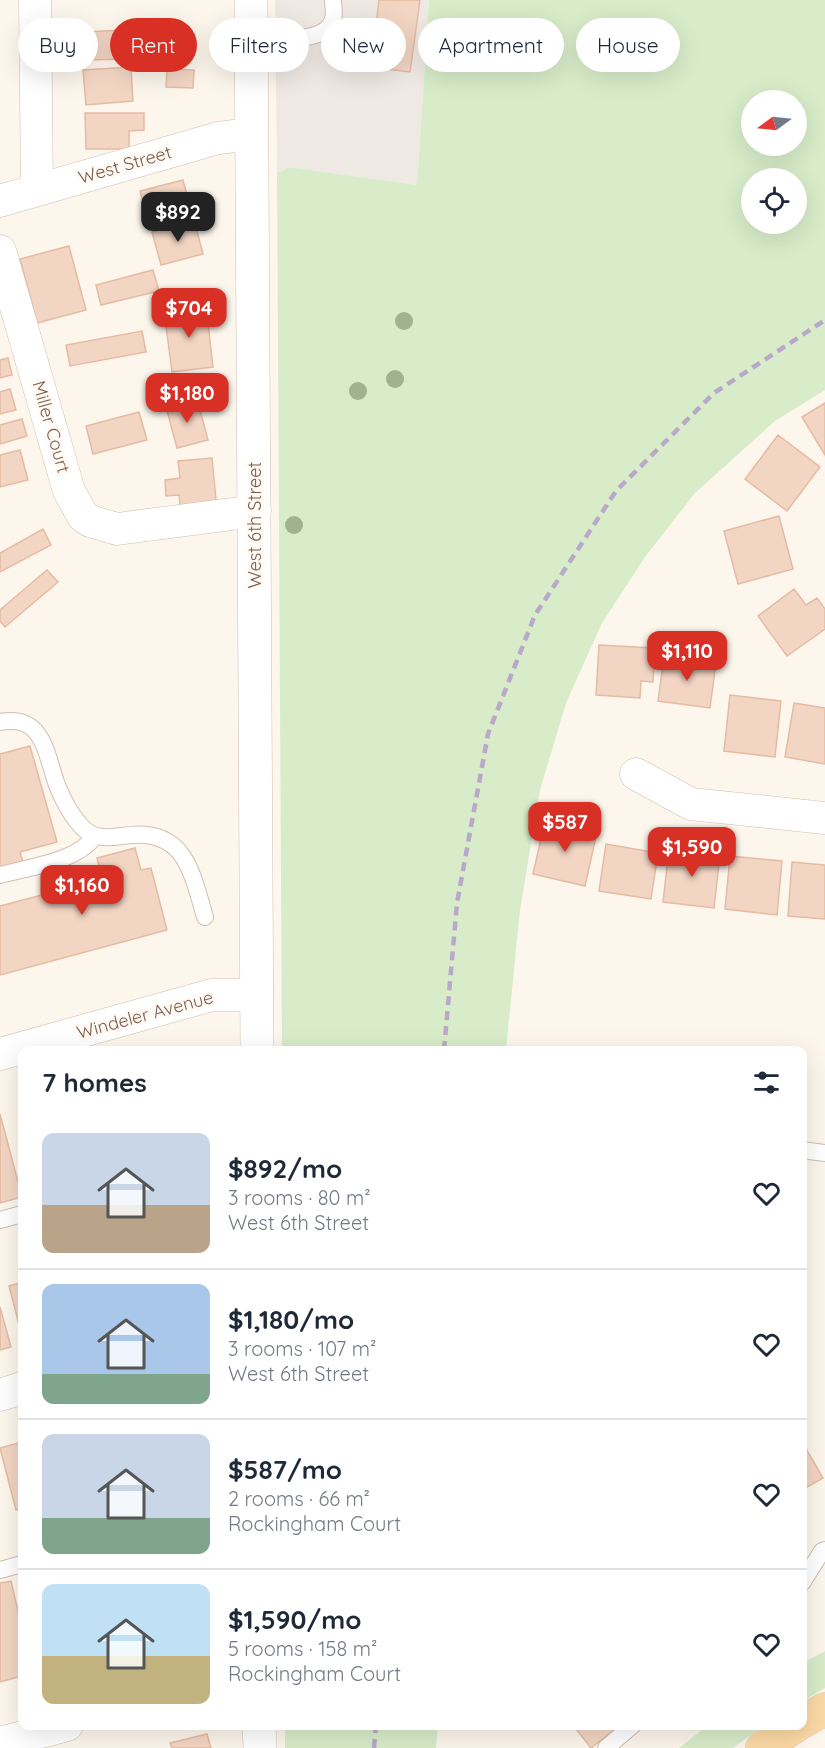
<!DOCTYPE html>
<html lang="en">
<head>
<meta charset="utf-8">
<style>
	body { margin:0; font-family:Quicksand,sans-serif; background:#f2f2f3; color:#1f2937; height:100vh; display:flex; flex-direction:column; font-size:22px; white-space:nowrap }
	* { box-sizing:border-box; margin:0 }
	p { font-size:20px; color:#747a83 }
	.icon { flex:none; width:33px; height:33px; fill:none; stroke:currentColor; stroke-width:2; stroke-linecap:round; stroke-linejoin:round }
	.map { position:relative; flex:1; overflow:hidden }
	.side { position:absolute; left:18px; top:1046px; width:789px; height:684px; display:flex; flex-direction:column; background:#fff; border-radius:12px; box-shadow:0 6px 24px #0002 }
	.side>* { flex:none }
	.banner { position:absolute; left:18px; top:18px; width:789px; height:54px; display:flex; gap:12px }
	.needle { width:39px; rotate:255deg }
	.buttons { position:absolute; left:741px; top:90px; display:grid; gap:12px }
	.buttons a { display:grid; place-items:center; width:66px; height:66px; border-radius:50%; background:#fff; box-shadow:0 6px 24px #0002; font-size:30px }
	.price { position:absolute; translate:-50% -51px; padding:0 14px; border-radius:12px; background:#d93025; color:#fff; font-size:20px; line-height:39px; filter:drop-shadow(0 2px 3px #0008) }
	.price::after { content:''; position:absolute; left:50%; top:36px; width:18px; height:14px; margin-left:-9px; background:inherit; clip-path:polygon(0 0,100% 0,50% 100%) }
	.price.on { background:#222; color:#fff }
	ul { padding:0; list-style:none }
	li { display:flex; align-items:center; gap:18px; height:150px; padding:0 24px }
	li+li { border-top:2px solid #e0e1e3 }
	li span { display:grid; place-items:center; flex:none; width:168px; height:120px; border-radius:12px; color:#555 }
	li>.icon { margin-inline-start:auto }
	span .icon { width:72px; height:72px; fill:#fffc; stroke-width:1 }
	li b { font-size:26px }
	h2 { display:flex; justify-content:space-between; align-items:center; height:72px; padding:0 24px; font-size:26px }
	.pill { padding:0 21px; border-radius:27px; background:#fff; box-shadow:0 6px 24px #0002; font-size:21px; line-height:54px }
	.pill.on { background:#d93025; color:#fff }
	.map>svg:first-child { display:block }
	.industrial { fill:#efe9e4 }
	.green { fill:#d8ecc9; fill-rule:evenodd }
	.building { fill:#f3d5c3; stroke:#e6bba3; stroke-width:1.5 }
	.lines { fill:none; stroke-linecap:round; stroke-linejoin:round }
	.service-casing { stroke:#d1beb0; stroke-width:18 }
	.minor-casing { stroke:#d1beb0; stroke-width:33 }
	.tertiary-casing { stroke:#d1beb0; stroke-width:34 }
	.primary-casing { stroke:#dad1cd; stroke-width:34 }
	.service { stroke:#fff; stroke-width:16 }
	.minor { stroke:#fff; stroke-width:32 }
	.tertiary { stroke:#fff; stroke-width:33 }
	.primary { stroke:#fbd9a5; stroke-width:33 }
	.rail { stroke:#b9a8c9; stroke-width:4.5; stroke-dasharray:9 6; stroke-linecap:butt }
	.tree { fill:#a0b28e }
	.labels { text-anchor:middle; stroke-width:6; stroke-linejoin:round; paint-order:stroke }
	.street-label { font-size:18px; fill:#7a5c4d; stroke:#fffaf3 }
</style>
</head>
<body>
<div class="map">
<svg width="825" height="1748" viewBox="0 0 825 1748">
	<rect width="100%" height="100%" fill="#fdf6ec"/>
	<path class="industrial" d="M 275,0 L 429,0 L 417,185 L 287,167 L 282,172 L 277,172 Z"/>
	<path class="green" d="M 429,0 L 825,0 L 825,390 L 775,421 L 695,493 L 645,557 L 602,623 L 566,703 L 540,790 L 520,910 L 506,1050 L 282,1050 L 277,172 L 282,172 L 287,167 L 417,185 ZM 796,100 L 796,146 L 752,146 L 752,100 ZM 796,178 L 796,224 L 752,224 L 752,178 Z
		M 825,1651 L 825,1688 L 803,1701 L 803,1663 Z
		M 285,1725 L 438,1725 L 436,1748 L 285,1748 Z
		M 708,1725 L 764,1725 L 733,1748 L 679,1748 Z"/>
	<path class="building" d="M 379,0 L 420,0 L 410,72 L 371,67 Z
		M 124,30 L 125,59 L 87,60 L 85,32 Z
		M 131,67 L 133,101 L 86,105 L 83,70 Z
		M 167,69 L 194,70 L 193,88 L 166,87 Z
		M 85,113 L 144,113 L 144,130 L 129,131 L 129,149 L 86,149 Z
		M 183,180 L 192,213 L 149,225 L 140,191 Z
		M 194,220 L 203,254 L 161,265 L 152,232 Z
		M 69,246 L 86,310 L 37,323 L 20,259 Z
		M 153,270 L 159,291 L 101,305 L 96,285 Z
		M 206,306 L 213,367 L 172,372 L 164,311 Z
		M 142,331 L 146,352 L 70,366 L 66,345 Z
		M 8,358 L 12,375 L 0,378 L 0,360 Z
		M 10,389 L 16,410 L 0,414 L 0,392 Z
		M 197,399 L 208,440 L 177,448 L 166,407 Z
		M 825,403 L 825,455 L 802,417 Z
		M 139,412 L 147,440 L 93,454 L 86,426 Z
		M 22,419 L 27,436 L 0,444 L 0,425 Z
		M 778,435 L 820,467 L 787,511 L 745,479 Z
		M 20,450 L 28,480 L 0,487 L 0,455 Z
		M 212,458 L 217,510 L 181,513 L 179,495 L 166,496 L 165,480 L 180,478 L 178,461 Z
		M 779,516 L 793,569 L 738,584 L 724,531 Z
		M 43,529 L 51,545 L 0,572 L 0,553 Z
		M 47,570 L 58,582 L 5,627 L 0,621 L 0,610 Z
		M 794,589 L 806,605 L 817,598 L 825,609 L 825,629 L 787,656 L 758,616 Z
		M 599,645 L 655,648 L 653,682 L 641,681 L 640,698 L 596,695 Z
		M 664,657 L 716,663 L 710,708 L 658,701 Z
		M 730,695 L 781,701 L 775,757 L 724,751 Z
		M 794,703 L 825,708 L 825,764 L 785,757 Z
		M 30,746 L 57,842 L 20,852 L 23,862 L 0,868 L 0,754 Z
		M 545,821 L 597,832 L 585,886 L 533,874 Z
		M 606,844 L 658,853 L 651,899 L 599,891 Z
		M 135,848 L 141,870 L 151,868 L 167,930 L 0,975 L 0,906 L 102,879 L 97,858 Z
		M 669,849 L 720,855 L 714,908 L 663,902 Z
		M 730,856 L 782,861 L 777,915 L 725,909 Z
		M 792,862 L 825,865 L 825,919 L 788,916 Z
		M 0,1114 L 22,1197 L 0,1203 Z
		M 22,1282 L 22,1336 L 9,1286 Z
		M 0,1307 L 11,1347 L 0,1350 Z
		M 22,1442 L 22,1508 L 16,1510 L 0,1448 Z
		M 802,1442 L 823,1478 L 802,1490 Z
		M 11,1581 L 22,1628 L 22,1676 L 0,1682 L 0,1583 Z
		M 573,1725 L 620,1725 L 591,1748 Z
		M 207,1734 L 211,1748 L 172,1748 L 170,1743 Z"/>
	<g class="lines">
		<g class="service-casing">
			<path id="service" d="M 250,36 C 272,37 326,46 333,19 C 335,14 333,6 333,0
				M 0,722 C 11,720 22,720 31,727 C 47,740 50,767 57,785 C 63,800 72,817 83,828 C 94,839 108,838 122,836 C 184,826 191,869 205,917
				M 0,875 C 29,867 77,862 95,836
				M 802,1150 L 825,1153
				M 0,1220 L 22,1214
				M 0,1570 L 22,1564
				M 802,1583 L 822,1551 L 825,1550
				M 606,1748 L 633,1725"/>
		</g>
		<g class="minor-casing">
			<path id="minor" d="M 35,0 L 37,190
				M 0,201 L 218,138 L 251,134
				M 0,251 L 69,491 L 83,516 L 90,521 L 117,529 L 255,511
				M 636,774 L 691,804 L 825,818
				M 0,1054 L 212,995 L 257,995
				M 0,1395 L 22,1388
				M 0,1743 L 67,1725"/>
		</g>
		<g class="tertiary-casing">
			<path id="tertiary" d="M 251,0 L 257,1050
				M 259,1725 L 260,1748"/>
		</g>
		<g class="primary-casing">
			<path id="primary" d="M 802,1722 L 825,1709
				M 762,1748 L 797,1725"/>
		</g>
		<use href="#service" class="service"/>
		<use href="#minor" class="minor"/>
		<use href="#tertiary" class="tertiary"/>
		<use href="#primary" class="primary"/>
		<path class="rail" d="M 444,1050 L 457,903 L 488,734 L 535,615 L 616,491 L 714,393 L 825,320
			M 374,1748 L 376,1725"/>
	</g>
	<g class="tree">
		<circle cx="404" cy="321" r="9"/>
		<circle cx="395" cy="379" r="9"/>
		<circle cx="358" cy="391" r="9"/>
		<circle cx="294" cy="525" r="9"/>
	</g>
	<g class="labels">
		<g class="street-label">
			<text transform="translate(125 165) rotate(-16)" y="6">West Street</text>
			<text transform="translate(51 427) rotate(74)" y="6">Miller Court</text>
			<text transform="translate(255 525) rotate(-90)" y="6">West 6th Street</text>
			<text transform="translate(145 1015) rotate(-15)" y="6">Windeler Avenue</text>
		</g>
	</g>
</svg>
<div class="buttons">
<a><svg class="needle" viewBox="-14 -14 28 28"><path d="M0-13l5 13h-10z" fill="#e53935"/><path d="M0 13l5-13h-10z" fill="#747a83"/></svg></a>
<a><svg class="icon" aria-label="locate" viewBox="0 0 24 24"><circle cx="12" cy="12" r="6"/><path d="M12 2v4M12 18v4M2 12h4M18 12h4"/></svg></a>
</div>
<b class="price on" style="left:178px;top:243px">$892</b>
<b class="price" style="left:189px;top:339px">$704</b>
<b class="price" style="left:187px;top:424px">$1,180</b>
<b class="price" style="left:687px;top:682px">$1,110</b>
<b class="price" style="left:565px;top:853px">$587</b>
<b class="price" style="left:692px;top:878px">$1,590</b>
<b class="price" style="left:82px;top:916px">$1,160</b>
<div class="banner">
<a class="pill">Buy</a>
<a class="pill on">Rent</a>
<a class="pill">Filters</a>
<a class="pill">New</a>
<a class="pill">Apartment</a>
<a class="pill">House</a>
</div>
<section class="side">
<h2>7 homes<svg class="icon" aria-label="filters" viewBox="0 0 24 24"><path d="M4 7h16M4 17h16"/><circle cx="9" cy="7" r="2"/><circle cx="15" cy="17" r="2"/></svg></h2>
<ul>
<li><span style="background:linear-gradient(#c9d6e8 60%,#b9a48a 0)"><svg class="icon" aria-label="home" viewBox="0 0 24 24"><path d="M3 11l9-7 9 7M6 9v11h12V9"/></svg></span><div><b>$892/mo</b><p>3 rooms · 80 m²</p><p>West 6th Street</p></div><svg class="icon" aria-label="heart" viewBox="0 0 24 24"><path d="M12 20l-8-8c-3-5 5-10 8-4 3-6 11-1 8 4z"/></svg></li>
<li><span style="background:linear-gradient(#a9c7e8 75%,#7fa58c 0)"><svg class="icon" aria-label="home" viewBox="0 0 24 24"><path d="M3 11l9-7 9 7M6 9v11h12V9"/></svg></span><div><b>$1,180/mo</b><p>3 rooms · 107 m²</p><p>West 6th Street</p></div><svg class="icon" aria-label="heart" viewBox="0 0 24 24"><path d="M12 20l-8-8c-3-5 5-10 8-4 3-6 11-1 8 4z"/></svg></li>
<li><span style="background:linear-gradient(#c9d6e8 70%,#7fa58c 0)"><svg class="icon" aria-label="home" viewBox="0 0 24 24"><path d="M3 11l9-7 9 7M6 9v11h12V9"/></svg></span><div><b>$587/mo</b><p>2 rooms · 66 m²</p><p>Rockingham Court</p></div><svg class="icon" aria-label="heart" viewBox="0 0 24 24"><path d="M12 20l-8-8c-3-5 5-10 8-4 3-6 11-1 8 4z"/></svg></li>
<li><span style="background:linear-gradient(#bfe0f5 60%,#c2b280 0)"><svg class="icon" aria-label="home" viewBox="0 0 24 24"><path d="M3 11l9-7 9 7M6 9v11h12V9"/></svg></span><div><b>$1,590/mo</b><p>5 rooms · 158 m²</p><p>Rockingham Court</p></div><svg class="icon" aria-label="heart" viewBox="0 0 24 24"><path d="M12 20l-8-8c-3-5 5-10 8-4 3-6 11-1 8 4z"/></svg></li>
</ul>
</section>
</div>
</body>
</html>
